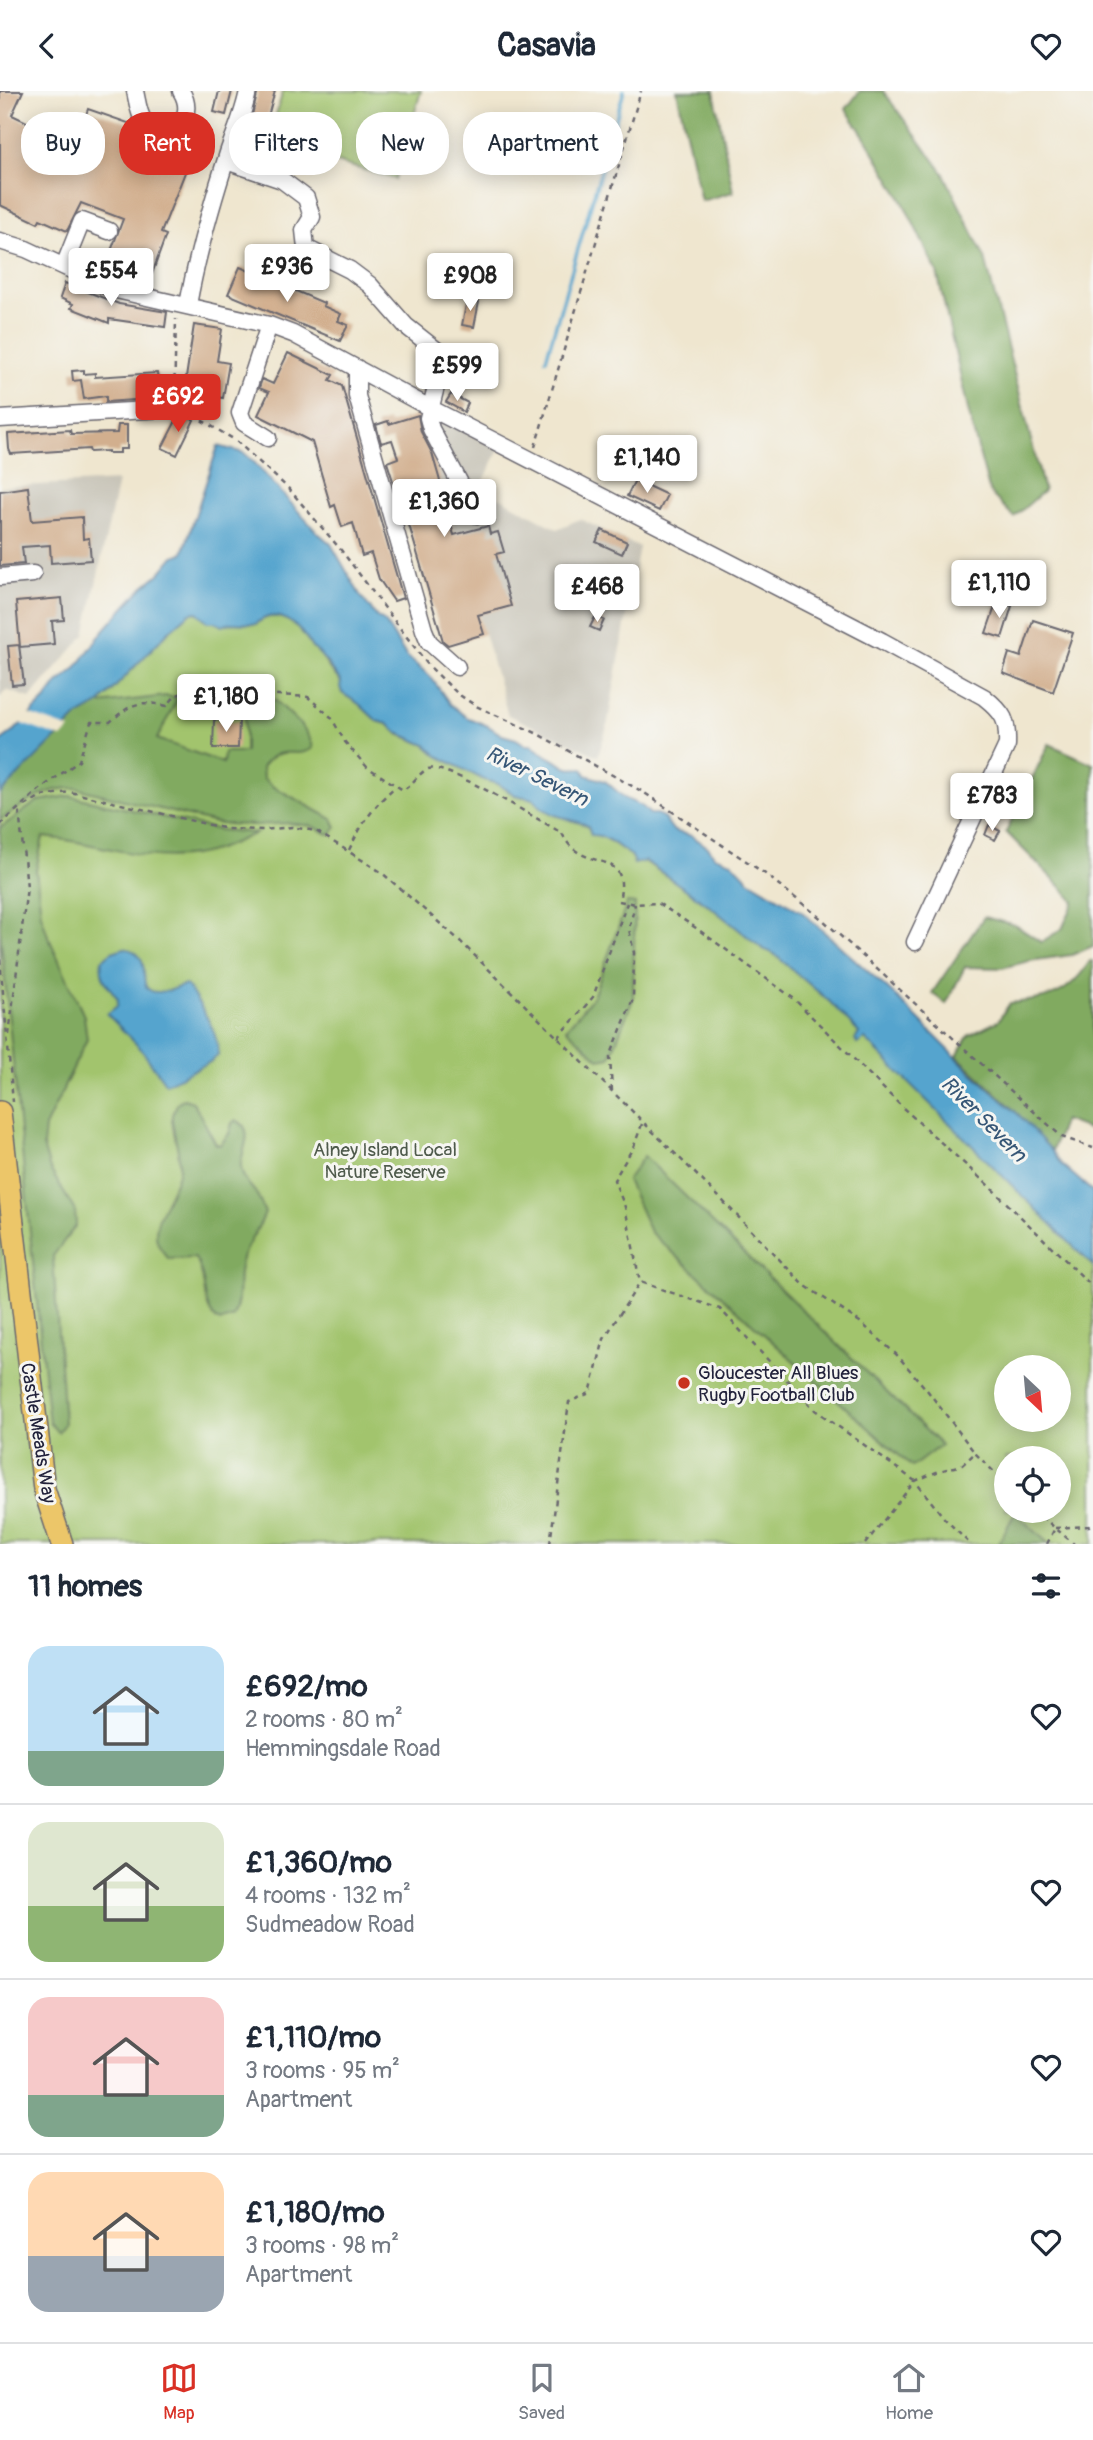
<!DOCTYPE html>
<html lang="en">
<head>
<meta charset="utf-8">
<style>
	body { margin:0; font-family:Pangolin,sans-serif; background:#f2f2f3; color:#1f2937; height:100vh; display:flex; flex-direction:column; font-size:26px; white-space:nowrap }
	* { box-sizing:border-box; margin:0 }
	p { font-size:23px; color:#747a83 }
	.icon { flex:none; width:38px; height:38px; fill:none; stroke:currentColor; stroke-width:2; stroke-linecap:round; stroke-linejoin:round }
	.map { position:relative; height:1453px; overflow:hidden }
	.drawer { display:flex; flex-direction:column; background:#fff; flex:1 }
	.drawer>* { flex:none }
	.top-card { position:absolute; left:21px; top:21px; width:700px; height:63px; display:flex; gap:14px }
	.needle { width:46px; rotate:154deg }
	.buttons { position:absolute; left:994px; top:1264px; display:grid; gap:14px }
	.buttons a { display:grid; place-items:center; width:77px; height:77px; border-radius:50%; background:#fff; box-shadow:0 4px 18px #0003; font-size:35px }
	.price { position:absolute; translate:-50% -60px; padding:0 16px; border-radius:7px; background:#fff; color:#222; font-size:23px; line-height:46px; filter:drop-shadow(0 2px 4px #0008) }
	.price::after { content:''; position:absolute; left:50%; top:42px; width:21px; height:16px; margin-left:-10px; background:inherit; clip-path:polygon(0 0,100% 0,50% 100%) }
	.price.selected { background:#d93025; color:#fff }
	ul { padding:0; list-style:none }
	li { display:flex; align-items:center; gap:21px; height:175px; padding:0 28px }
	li+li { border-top:2px solid #e0e1e3 }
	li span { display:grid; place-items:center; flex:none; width:196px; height:140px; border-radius:21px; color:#555 }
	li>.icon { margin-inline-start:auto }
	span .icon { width:84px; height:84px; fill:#fffc; stroke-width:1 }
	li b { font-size:30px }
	h2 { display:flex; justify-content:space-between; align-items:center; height:84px; padding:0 28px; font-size:30px }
	.tag { padding:0 24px; border-radius:28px; background:#fff; box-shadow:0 4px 18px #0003; font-size:24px; line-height:63px }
	.tag.selected { background:#d93025; color:#fff }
	header { display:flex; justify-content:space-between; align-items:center; height:91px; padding:0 28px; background:#fff; font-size:32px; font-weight:800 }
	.menu { display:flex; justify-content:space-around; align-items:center; height:98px; border-top:2px solid #e0e1e3; background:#fff; font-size:19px; color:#747a83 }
	.menu a { display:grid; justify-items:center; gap:4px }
	.menu .selected { color:#d93025 }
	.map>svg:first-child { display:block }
	.industrial { fill:#c8c4b8 }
	.green { fill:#a2c46d; stroke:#627354; stroke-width:2; fill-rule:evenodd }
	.forest { fill:#81aa60; stroke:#52664e; stroke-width:2 }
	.water { fill:#54a4ce; stroke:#3b6384; stroke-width:2 }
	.pier { fill:#efe6cf }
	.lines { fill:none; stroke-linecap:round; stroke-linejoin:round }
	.stream { stroke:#54a4ce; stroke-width:3.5 }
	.building { fill:#d2af8e }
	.minor-casing { stroke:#6a676f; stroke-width:19 }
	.major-casing { stroke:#6a676f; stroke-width:24 }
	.path { stroke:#6a676f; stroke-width:2.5; stroke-dasharray:5 5; stroke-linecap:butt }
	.minor { stroke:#fff; stroke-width:16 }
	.major { stroke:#ecc669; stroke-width:21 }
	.path-bridge { stroke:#6a676f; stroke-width:2.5; stroke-dasharray:5 5; stroke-linecap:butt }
	.poi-dot { fill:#c8321e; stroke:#f6f6f2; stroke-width:2.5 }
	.labels { text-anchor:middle; stroke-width:6; stroke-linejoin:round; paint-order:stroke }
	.park-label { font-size:19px; fill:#4f5b4c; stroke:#f6f6f2 }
	.poi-label { font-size:19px; fill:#22223b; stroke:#f6f6f2; text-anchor:start }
	.street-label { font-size:19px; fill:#22223b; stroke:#f6f6f2 }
	.water-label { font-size:21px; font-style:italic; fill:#365676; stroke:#f6f6f2 }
</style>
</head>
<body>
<header><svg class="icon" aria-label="back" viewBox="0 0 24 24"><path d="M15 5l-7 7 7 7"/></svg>Casavia<svg class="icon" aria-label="heart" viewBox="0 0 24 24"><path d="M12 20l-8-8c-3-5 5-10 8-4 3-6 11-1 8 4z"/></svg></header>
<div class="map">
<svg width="1093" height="1453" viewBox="0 0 1093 1453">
	<rect width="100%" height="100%" fill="#f6f6f2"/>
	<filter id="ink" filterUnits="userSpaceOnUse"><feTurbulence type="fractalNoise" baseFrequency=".0143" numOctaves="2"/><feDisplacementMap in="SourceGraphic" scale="14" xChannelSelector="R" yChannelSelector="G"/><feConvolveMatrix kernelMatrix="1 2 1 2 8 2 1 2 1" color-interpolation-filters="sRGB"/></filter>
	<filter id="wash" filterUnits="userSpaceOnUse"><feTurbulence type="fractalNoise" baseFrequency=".00686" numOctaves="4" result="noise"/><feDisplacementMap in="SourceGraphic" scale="28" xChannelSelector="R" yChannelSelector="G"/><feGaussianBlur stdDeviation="1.57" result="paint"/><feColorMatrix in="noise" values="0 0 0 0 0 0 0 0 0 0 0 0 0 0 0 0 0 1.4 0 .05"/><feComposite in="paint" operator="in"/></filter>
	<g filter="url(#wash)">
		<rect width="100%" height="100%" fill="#efe6cf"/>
		<path class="industrial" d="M 418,315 L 500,356 L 481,396 L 557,438 L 580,428 L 639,456 L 607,636 L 598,665 L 508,624 Z
			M 118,390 L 85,544 L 30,607 L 6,599 L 0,607 L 0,396 Z"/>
		<path class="green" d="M 283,0 L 421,0 L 395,88 L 268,51 Z
			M 197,521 L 223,534 L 230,532 L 256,533 C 278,513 302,537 312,557 L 319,560 L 327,575 L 341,591 L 342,602 L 359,613 L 377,630 L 388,633 L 398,643 L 426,654 L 438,665 L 485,689 L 498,693 L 515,704 L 534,708 L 543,718 L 555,724 L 584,733 L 632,765 L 634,773 L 644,770 L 707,813 L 763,858 L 773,862 L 830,911 L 1093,1175 L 1093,1453 L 0,1453 L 0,699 L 78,625 L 99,613 L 167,542 L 190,522 ZM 1006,1276 L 1059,1276 L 1059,1328 L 1006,1328 ZM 1006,1367 L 1059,1367 L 1059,1419 L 1006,1419 Z"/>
		<path class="forest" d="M 677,0 L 714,0 L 733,101 L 701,110 Z
			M 860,0 L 883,0 L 944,83 L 985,167 L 1044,400 L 1014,426 L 990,402 L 971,332 L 937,181 L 901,107 L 866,48 L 846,18 Z
			M 166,605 L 178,607 L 157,648 L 223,672 L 224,661 L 245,661 L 245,621 L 265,621 L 265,609 L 275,609 C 288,622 310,639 313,657 C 295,670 282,650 262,676 L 263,687 L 272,695 L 332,728 L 336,736 L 332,742 L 328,743 L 312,735 L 288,732 L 257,734 L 220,733 L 76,697 C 45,696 25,713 0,729 L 0,699 L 78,625 L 99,613 Z
			M 1049,653 L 1093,673 L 1093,855 L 1072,864 L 1029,870 L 1002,877 L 965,876 L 946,913 L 932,902 L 984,826 L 1015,834 L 1041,851 L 1062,838 L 1074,811 L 1065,800 L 1006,741 Z
			M 70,705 L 220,739 L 256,742 C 236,751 216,761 194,764 C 143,772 92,750 43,746 L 36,779 L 41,823 L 48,845 L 84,925 L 87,948 L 45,1036 L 43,1055 L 50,1078 L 75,1120 L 76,1134 L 53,1165 L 64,1333 L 58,1341 L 49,1332 L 0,839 L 0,737 L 38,710 Z
			M 627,812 L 635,813 L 633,908 L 610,966 L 599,968 L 566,938 L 593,906 Z
			M 1090,870 L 1093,870 L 1093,1040 L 1064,1029 L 1052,1060 L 1008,1013 L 957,965 L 968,945 L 998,930 L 1010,912 C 1049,908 1068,905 1090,870 Z
			M 184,1008 L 193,1011 L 216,1053 L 220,1054 L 229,1043 L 232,1032 L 236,1029 C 256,1039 242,1057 241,1073 C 240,1085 249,1093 256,1102 C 260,1108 262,1115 265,1122 C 259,1139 245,1154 241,1171 C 235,1192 243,1203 233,1226 L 220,1231 C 199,1218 209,1188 195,1167 L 169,1168 C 163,1161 156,1154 156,1144 C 156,1119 175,1102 179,1078 C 181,1059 171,1039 172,1024 C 173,1020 177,1014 179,1010 Z
			M 644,1065 L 941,1354 L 912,1376 L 650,1141 L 627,1089 Z
			M 1015,1422 L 1048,1452 L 1049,1453 L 998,1453 Z"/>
		<path class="water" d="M 218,355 L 244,362 L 253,370 L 317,441 L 331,453 L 360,504 L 377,526 L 385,531 L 407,566 L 430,585 L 450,613 L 466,626 L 488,635 L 502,644 L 516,648 L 526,654 L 532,654 C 538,660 544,663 551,667 C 566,675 562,679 583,677 L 586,684 L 605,690 L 626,708 L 642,715 L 650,723 L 657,723 L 663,726 L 674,740 L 692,745 L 709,757 L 714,765 L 732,771 L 749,789 L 802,821 L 891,901 L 971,981 L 1019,1024 L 1052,1060 L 1061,1073 L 1093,1101 L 1093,1175 L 865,948 L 857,953 L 855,949 L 859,942 L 830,911 L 773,862 L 763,858 L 707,813 L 645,770 L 634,773 L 632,765 C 618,757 608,744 591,744 L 588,735 L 584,733 L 555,724 L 543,718 L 534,708 L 515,704 L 498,693 L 482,688 L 438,665 L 426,654 L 398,642 L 388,633 L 377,630 L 359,613 L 342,602 L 340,596 L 341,591 C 333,581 321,561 312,557 C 302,537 278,513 256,533 L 230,532 L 223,535 L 214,531 L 208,531 L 197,521 L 190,522 L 167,542 L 99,613 L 78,625 L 0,703 L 0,650 L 14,640 L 46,608 L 58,592 L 75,578 L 105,538 L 143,496 L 160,482 L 174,465 L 183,462 Z
			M 124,857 C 160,864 130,901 158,901 C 168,902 177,895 186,894 L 189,897 C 201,917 219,940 218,964 L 212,970 L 166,993 L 140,957 L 107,923 L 117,915 L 118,908 C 108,894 99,887 102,869 L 112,861 Z"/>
		<path class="pier" d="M 25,622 L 70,638 L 62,647 L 17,631 Z"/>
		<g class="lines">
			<path class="stream" d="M 546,268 L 624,0"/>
		</g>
		<g id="blocks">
			<path class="building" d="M 0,0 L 23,0 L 12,24 L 75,54 L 88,18 L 134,34 L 143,44 L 153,49 L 163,52 L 176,49 L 195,56 L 161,142 L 166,144 L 152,183 L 108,168 L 123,128 L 81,112 L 67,140 L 40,128 L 38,132 L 0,114 Z
				M 219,0 L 232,0 L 226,24 L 214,21 Z
				M 258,0 L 275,0 L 265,36 L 250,32 Z
				M 240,176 L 324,212 L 323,215 L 341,223 L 338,230 L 348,234 L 340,250 L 228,203 Z
				M 65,192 L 119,213 L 167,221 L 165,236 L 109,228 L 109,232 L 71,217 L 73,213 L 60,207 Z
				M 467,209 L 479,211 L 474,236 L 462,234 Z
				M 194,234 L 222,238 L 217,270 L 229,272 L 223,307 L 184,300 Z
				M 288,262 L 333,284 L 330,289 L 342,295 L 403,507 L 394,510 L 379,488 L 371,462 L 362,465 L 353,432 L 342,436 L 335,414 L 331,416 L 312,351 L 258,324 L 269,301 L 259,297 L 262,288 L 273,293 Z
				M 84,279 L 84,283 L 95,282 L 95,286 L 157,282 L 161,307 L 106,311 L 106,305 L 84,308 L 81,289 L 73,290 L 72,280 Z
				M 451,303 L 468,312 L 464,321 L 446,311 Z
				M 180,322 L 194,329 L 177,364 L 162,357 Z
				M 418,324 L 421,341 L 432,362 L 442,397 L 450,395 L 455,405 L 444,409 L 454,444 L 488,435 L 490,443 L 498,441 L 504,461 L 496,463 L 511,515 L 478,524 L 484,543 L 448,554 L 443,550 L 404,417 L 402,418 L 387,371 L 398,367 L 392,349 L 381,352 L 376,334 L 388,330 L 389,333 Z
				M 118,334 L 127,334 L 127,358 L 120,358 L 120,362 L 108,362 L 108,360 L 90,361 L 89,358 L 11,363 L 9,358 L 8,343 L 70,339 L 71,343 L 117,342 Z
				M 635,389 L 667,404 L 659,420 L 627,405 Z
				M 28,396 L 32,430 L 82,426 L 83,448 L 89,447 L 91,469 L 51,472 L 50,454 L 22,456 L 24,473 L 0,475 L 0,400 Z
				M 602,439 L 627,451 L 622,463 L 596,451 Z
				M 62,507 L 64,529 L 52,530 L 54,553 L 20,556 L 16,511 Z
				M 997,510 L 1012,515 L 1002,547 L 986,542 Z
				M 595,526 L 604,529 L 599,540 L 590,536 Z
				M 1033,529 L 1073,542 L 1053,601 L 1003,582 L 1009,562 L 1021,566 Z
				M 19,554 L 24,593 L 12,594 L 8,555 Z
				M 214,629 L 239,630 L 238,657 L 213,657 Z
				M 989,734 L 1000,740 L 995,749 L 985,744 Z"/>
		</g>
	</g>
	<g filter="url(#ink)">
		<use href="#blocks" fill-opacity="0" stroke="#6a676f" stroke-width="2"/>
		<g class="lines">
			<g class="minor-casing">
				<path id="minor" d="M 135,0 C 140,23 139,35 165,42 C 185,36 192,18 181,0
					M 226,70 L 282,89 L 306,107 L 312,126 L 304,139 L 306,157 L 350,179 L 370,194 L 406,235 L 444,265 L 428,327 L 431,338 L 477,424
					M 0,150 L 26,158 L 112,198 L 269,234 L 293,243 L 430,317 L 882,550 L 984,606 C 1004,622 1008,629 1007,654 L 915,851
					M 64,175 L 82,130 L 109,140
					M 188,214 C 197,163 212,112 228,62 C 235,41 244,22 248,0
					M 357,277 L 357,305 L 424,539 L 429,551 L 457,576
					M 0,328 L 163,318
					M 268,347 L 244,332 L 240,322 L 269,234
					M 0,486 L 33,483"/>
			</g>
			<g class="major-casing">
				<path id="major" d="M 0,1021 L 44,1398 L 62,1453"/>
			</g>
			<path class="path" d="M 174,309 L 176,228
				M 176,314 L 235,349 L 289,398 L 341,459 L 428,574 L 458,603 L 476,615 L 536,642 L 643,701 L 764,782 L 823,829 L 1062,1046 L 1093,1057
				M 535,356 L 641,0
				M 212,587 L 220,587 L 223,593
				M 221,618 L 222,608
				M 25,715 L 41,705 L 70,701 L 227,738 L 264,739 L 292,736 L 316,740 L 381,781 L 459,849 L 719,1106 L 804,1194 L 860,1231 L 897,1264 L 927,1299 L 975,1362 L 1006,1393
				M 0,734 L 40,698 L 79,670 L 91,631 L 110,631 C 132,612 138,609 167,615 L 175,605 L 192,598 L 308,606 L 331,626 L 345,651 L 367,676 L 403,699 C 413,694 418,682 428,678 C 445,671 542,731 562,742 C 581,785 632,753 619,810 L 635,813 L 658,812 L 696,837 L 793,907 L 902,1016 L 989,1095 L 1093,1196
				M 349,759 C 361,734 374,714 396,695
				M 0,868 L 13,1011
				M 9,944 L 27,796 L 19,719
				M 558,947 L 593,906 L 627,812
				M 612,1000 L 610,966 L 633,908 L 634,862 L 629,838 L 635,813
				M 642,1033 L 634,1055 L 614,1089 L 625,1116 L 640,1191 L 720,1218 L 815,1319 L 915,1390 L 945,1428 L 970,1453
				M 1034,1419 L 1074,1453
				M 1055,1437 L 1089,1435 L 1093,1432
				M 550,1453 L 569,1311 L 590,1302 L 604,1248 L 640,1191
				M 865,1453 L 915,1390 L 939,1380 L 962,1374 L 975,1362
				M 1047,1453 L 1055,1437"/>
			<use href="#minor" class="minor"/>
			<use href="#major" class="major"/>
			<path class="path-bridge" d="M 222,608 L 223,593"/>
		</g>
	</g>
	<circle class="poi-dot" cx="684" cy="1292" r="7"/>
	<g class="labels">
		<g class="park-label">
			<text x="385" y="1065">Alney Island Local<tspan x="385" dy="22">Nature Reserve</tspan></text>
		</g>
		<g class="poi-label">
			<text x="698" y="1288">Gloucester All Blues<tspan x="698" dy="22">Rugby Football Club</tspan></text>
		</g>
		<g class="street-label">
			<text transform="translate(39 1342) rotate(81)" y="7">Castle Meads Way</text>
		</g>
		<g class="water-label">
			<text transform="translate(537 685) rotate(26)" y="7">River Severn</text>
			<text transform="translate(984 1028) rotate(45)" y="7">River Severn</text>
		</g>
	</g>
</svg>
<div class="buttons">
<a><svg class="needle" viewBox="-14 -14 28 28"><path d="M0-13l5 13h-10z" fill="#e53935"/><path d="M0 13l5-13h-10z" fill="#747a83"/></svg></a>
<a><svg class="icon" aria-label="locate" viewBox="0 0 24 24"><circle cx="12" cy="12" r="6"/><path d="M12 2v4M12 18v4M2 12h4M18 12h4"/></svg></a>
</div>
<b class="price" style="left:287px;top:213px">£936</b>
<b class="price" style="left:111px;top:217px">£554</b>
<b class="price" style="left:470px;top:222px">£908</b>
<b class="price" style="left:457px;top:312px">£599</b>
<b class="price selected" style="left:178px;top:343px">£692</b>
<b class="price" style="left:647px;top:404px">£1,140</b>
<b class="price" style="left:444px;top:448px">£1,360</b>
<b class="price" style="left:999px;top:529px">£1,110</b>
<b class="price" style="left:597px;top:533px">£468</b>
<b class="price" style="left:226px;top:643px">£1,180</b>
<b class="price" style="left:992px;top:742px">£783</b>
<div class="top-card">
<a class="tag">Buy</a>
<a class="tag selected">Rent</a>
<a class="tag">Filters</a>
<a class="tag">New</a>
<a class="tag">Apartment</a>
</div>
</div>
<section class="drawer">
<h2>11 homes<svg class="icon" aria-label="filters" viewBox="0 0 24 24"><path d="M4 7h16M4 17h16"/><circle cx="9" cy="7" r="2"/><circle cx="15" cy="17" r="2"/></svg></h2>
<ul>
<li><span style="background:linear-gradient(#bfe0f5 75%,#7fa58c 0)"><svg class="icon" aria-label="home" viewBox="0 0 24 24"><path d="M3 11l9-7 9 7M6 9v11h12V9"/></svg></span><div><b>£692/mo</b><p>2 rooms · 80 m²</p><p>Hemmingsdale Road</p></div><svg class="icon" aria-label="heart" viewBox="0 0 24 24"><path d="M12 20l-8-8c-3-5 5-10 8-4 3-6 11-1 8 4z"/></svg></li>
<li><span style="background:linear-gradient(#dfe7d0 60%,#8fb573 0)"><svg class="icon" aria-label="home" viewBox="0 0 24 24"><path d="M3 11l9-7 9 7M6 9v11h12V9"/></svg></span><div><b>£1,360/mo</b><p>4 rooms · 132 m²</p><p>Sudmeadow Road</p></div><svg class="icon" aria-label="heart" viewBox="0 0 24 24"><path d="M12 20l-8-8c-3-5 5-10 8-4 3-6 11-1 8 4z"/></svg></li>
<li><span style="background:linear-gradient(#f6c9c9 70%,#7fa58c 0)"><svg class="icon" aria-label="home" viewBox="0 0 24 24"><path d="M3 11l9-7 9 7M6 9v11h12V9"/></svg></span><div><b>£1,110/mo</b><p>3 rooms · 95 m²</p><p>Apartment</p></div><svg class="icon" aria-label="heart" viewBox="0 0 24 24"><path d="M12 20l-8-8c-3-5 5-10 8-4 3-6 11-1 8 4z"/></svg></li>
<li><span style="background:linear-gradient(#ffd9b3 60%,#9aa5b1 0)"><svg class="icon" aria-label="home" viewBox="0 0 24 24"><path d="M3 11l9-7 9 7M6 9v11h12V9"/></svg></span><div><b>£1,180/mo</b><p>3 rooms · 98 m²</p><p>Apartment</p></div><svg class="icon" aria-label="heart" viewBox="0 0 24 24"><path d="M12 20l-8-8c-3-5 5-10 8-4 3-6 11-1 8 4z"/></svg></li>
</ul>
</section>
<nav class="menu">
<a class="selected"><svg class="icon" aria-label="map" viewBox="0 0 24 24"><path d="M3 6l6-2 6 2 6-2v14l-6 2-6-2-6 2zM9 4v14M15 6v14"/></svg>Map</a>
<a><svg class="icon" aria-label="saved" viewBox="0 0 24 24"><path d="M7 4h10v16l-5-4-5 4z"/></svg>Saved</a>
<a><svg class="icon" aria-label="home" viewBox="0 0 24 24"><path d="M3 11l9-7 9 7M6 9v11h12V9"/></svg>Home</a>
</nav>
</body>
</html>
